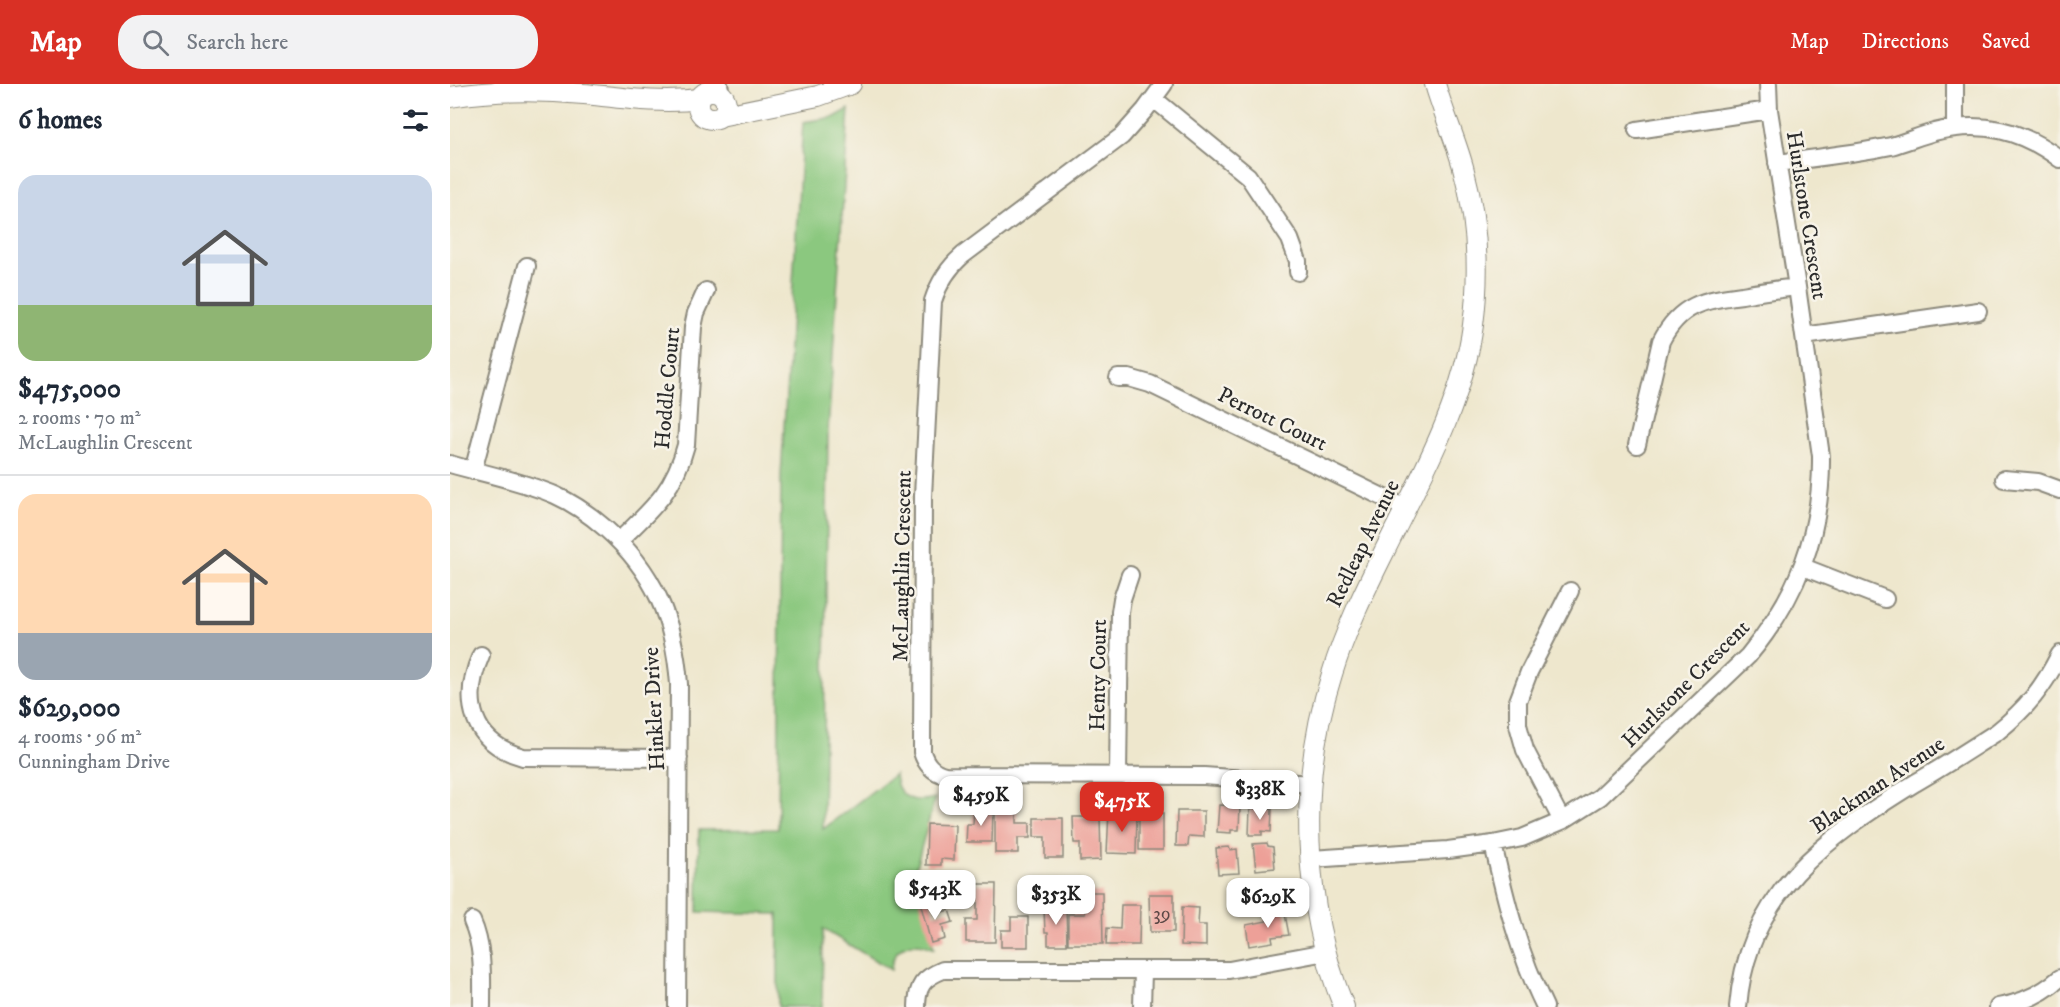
<!DOCTYPE html>
<html lang="en">
<head>
<meta charset="utf-8">
<style>
	body { margin:0; font-family:"IM FELL DW Pica",serif; background:#f2f2f3; color:#1f2937; height:100vh; display:flex; flex-direction:column; font-size:22px; white-space:nowrap }
	* { box-sizing:border-box; margin:0 }
	p { font-size:20px; color:#747a83 }
	.icon { flex:none; width:33px; height:33px; fill:none; stroke:currentColor; stroke-width:2; stroke-linecap:round; stroke-linejoin:round }
	.map { position:relative; flex:1; overflow:hidden }
	.sheet { display:flex; flex-direction:column; background:#fff; width:450px }
	.sheet>* { flex:none }
	.price { position:absolute; translate:-50% -51px; padding:0 14px; border-radius:12px; background:#fff; color:#222; font-size:20px; line-height:39px; filter:drop-shadow(0 2px 3px #0008) }
	.price::after { content:''; position:absolute; left:50%; top:36px; width:18px; height:14px; margin-left:-9px; background:inherit; clip-path:polygon(0 0,100% 0,50% 100%) }
	.price.current { background:#d93025; color:#fff }
	ul { padding:0; list-style:none }
	li { display:grid; align-content:center; gap:12px; height:318px; padding:0 18px }
	li+li { border-top:2px solid #e0e1e3 }
	li span { display:grid; place-items:center; height:186px; border-radius:18px; color:#555 }
	li>.icon { margin-inline-start:auto }
	span .icon { width:108px; height:108px; fill:#fffc; stroke-width:1 }
	li b { font-size:26px }
	h2 { display:flex; justify-content:space-between; align-items:center; height:72px; padding:0 18px; font-size:26px }
	header { display:flex; align-items:center; gap:36px; box-sizing:border-box; height:84px; padding:0 30px; background:#d93025; color:#fff }
	header strong { font-size:28px }
	nav { display:flex; gap:33px; margin-inline-start:auto; font-size:21px }
	.search { width:420px; height:54px; background:#f2f2f3; display:flex; align-items:center; gap:15px; box-sizing:border-box; padding:0 21px; border-radius:24px; color:#747a83; font-size:22px }
	main { display:flex; flex:1; min-height:0 }
	.map>svg:first-child { display:block }
	.green { fill:#8bc87f; stroke:#5b7a55; stroke-width:1.5 }
	.building { fill:#eda098 }
	.lines { fill:none; stroke-linecap:round; stroke-linejoin:round }
	.minor-casing { stroke:#8c897c; stroke-width:20 }
	.tertiary-casing { stroke:#8c897c; stroke-width:22 }
	.minor { stroke:#fff; stroke-width:16 }
	.tertiary { stroke:#fff; stroke-width:20 }
	.labels { text-anchor:middle; stroke-width:5; stroke-linejoin:round; paint-order:stroke }
	.number-label { font-size:20px; fill:#5c4846 }
	.street-label { font-size:22px; fill:#2b2b2b; stroke:#f7f3e8 }
</style>
</head>
<body>
<header>
<strong>Map</strong>
<div class="search"><svg class="icon" aria-label="search" viewBox="0 0 24 24"><circle cx="10" cy="10" r="6"/><path d="M15 15l6 6"/></svg>Search here</div>
<nav><a>Map</a><a>Directions</a><a>Saved</a></nav>
</header>
<main>
<section class="sheet">
<h2>6 homes<svg class="icon" aria-label="filters" viewBox="0 0 24 24"><path d="M4 7h16M4 17h16"/><circle cx="9" cy="7" r="2"/><circle cx="15" cy="17" r="2"/></svg></h2>
<ul>
<li><span style="background:linear-gradient(#c9d6e8 70%,#8fb573 0)"><svg class="icon" aria-label="home" viewBox="0 0 24 24"><path d="M3 11l9-7 9 7M6 9v11h12V9"/></svg></span><div><b>$475,000</b><p>2 rooms · 70 m²</p><p>McLaughlin Crescent</p></div></li>
<li><span style="background:linear-gradient(#ffd9b3 75%,#9aa5b1 0)"><svg class="icon" aria-label="home" viewBox="0 0 24 24"><path d="M3 11l9-7 9 7M6 9v11h12V9"/></svg></span><div><b>$629,000</b><p>4 rooms · 96 m²</p><p>Cunningham Drive</p></div></li>
</ul>
</section>
<div class="map">
<svg width="1610" height="923" viewBox="0 0 1610 923">
	<rect width="100%" height="100%" fill="#f7f3e8"/>
	<filter id="ink" filterUnits="userSpaceOnUse"><feTurbulence type="fractalNoise" baseFrequency=".0167" numOctaves="2"/><feDisplacementMap in="SourceGraphic" scale="12" xChannelSelector="R" yChannelSelector="G"/><feConvolveMatrix kernelMatrix="1 2 1 2 8 2 1 2 1" color-interpolation-filters="sRGB"/></filter>
	<filter id="wash" filterUnits="userSpaceOnUse"><feTurbulence type="fractalNoise" baseFrequency=".008" numOctaves="4" result="noise"/><feDisplacementMap in="SourceGraphic" scale="24" xChannelSelector="R" yChannelSelector="G"/><feGaussianBlur stdDeviation="1.35" result="paint"/><feColorMatrix in="noise" values="0 0 0 0 0 0 0 0 0 0 0 0 0 0 0 0 0 1.4 0 .05"/><feComposite in="paint" operator="in"/></filter>
	<g filter="url(#wash)">
		<rect width="100%" height="100%" fill="#eee7cd"/>
		<path class="green" d="M 399,25 L 378,347 L 373,745 L 445,690 C 447,714 463,720 485,714 L 464,790 L 484,865 C 463,855 443,860 441,886 L 373,845 L 372,923 L 328,923 L 328,830 L 248,828 L 249,746 L 328,745 L 331,391 L 353,38 L 385,33 Z"/>
		<g id="blocks">
			<path class="building" d="M 769,721 L 790,722 L 789,746 L 781,746 L 781,749 L 767,748 Z
				M 800,724 L 822,725 L 821,748 L 812,747 L 812,751 L 799,751 Z
				M 524,726 L 543,726 L 542,758 L 516,758 L 517,740 L 523,740 Z
				M 545,726 L 567,726 L 567,739 L 580,739 L 580,754 L 568,754 L 568,769 L 545,769 Z
				M 659,727 L 687,728 L 686,770 L 657,769 Z
				M 727,727 L 754,727 L 754,753 L 739,752 L 738,762 L 726,762 Z
				M 689,729 L 713,729 L 713,766 L 689,766 Z
				M 623,733 L 650,733 L 651,776 L 630,777 L 630,759 L 624,759 Z
				M 584,734 L 613,734 L 613,774 L 595,774 L 595,753 L 584,753 Z
				M 477,740 L 505,741 L 504,776 L 491,775 L 491,781 L 476,781 Z
				M 817,759 L 818,762 L 823,763 L 825,784 L 806,786 L 803,760 Z
				M 779,763 L 780,766 L 787,765 L 789,789 L 768,790 L 766,764 Z
				M 527,800 L 546,800 L 545,858 L 516,858 L 516,836 L 527,836 Z
				M 828,804 L 830,824 L 789,829 L 787,809 Z
				M 635,808 L 652,808 L 653,860 L 618,860 L 618,830 L 635,830 Z
				M 699,810 L 724,810 L 724,848 L 700,848 Z
				M 480,815 L 484,830 L 499,826 L 503,838 L 492,841 L 495,855 L 481,859 L 470,818 Z
				M 671,821 L 690,821 L 689,861 L 656,861 L 657,844 L 670,845 Z
				M 732,823 L 749,824 L 748,841 L 756,841 L 756,862 L 731,861 Z
				M 594,825 L 616,825 L 617,861 L 598,861 L 598,848 L 595,848 Z
				M 834,825 L 839,851 L 822,853 L 823,858 L 799,862 L 796,841 L 817,837 L 816,828 Z
				M 561,833 L 578,833 L 578,863 L 551,863 L 551,846 L 561,846 Z"/>
		</g>
	</g>
	<g filter="url(#ink)">
		<use href="#blocks" fill-opacity="0" stroke="#8c897c" stroke-width="1.5"/>
		<g class="lines">
			<g class="minor-casing">
				<path id="minor" d="M 269,0 L 271,11
					M 714,0 L 695,26 L 672,52 L 513,171 C 499,183 489,198 483,217 L 473,412 L 472,668 C 476,681 483,688 495,691 L 754,692 L 861,700
					M 704,15 L 798,92 L 840,155 L 848,177 L 848,188
					M 1505,44 L 1505,0
					M 1187,46 L 1319,26
					M 1327,79 C 1364,74 1403,70 1441,62 C 1455,58 1470,52 1484,48 C 1532,36 1571,46 1610,75
					M 1354,252 L 1528,227
					M 668,294 L 679,294 L 700,300 L 955,424
					M 1187,361 L 1211,257 C 1230,220 1254,216 1292,211 C 1310,208 1329,205 1347,203
					M 0,380 C 35,390 72,397 105,411 C 123,419 140,431 155,444 C 204,487 224,535 229,600 L 227,923
					M 23,387 L 77,182
					M 1554,395 L 1588,398 L 1610,406
					M 169,457 C 202,425 224,407 236,361 L 243,243 L 246,229 L 256,207
					M 1353,483 L 1435,515
					M 31,571 C 11,617 22,659 73,673 L 229,674
					M 668,692 L 670,528 L 672,515 L 680,491
					M 1112,737 L 1075,666 L 1068,641 L 1068,617 L 1079,588 L 1120,507
					M 1043,760 C 1056,818 1069,870 1095,923
					M 861,775 L 998,766 L 1043,760 L 1072,754 L 1112,737 L 1150,713 L 1298,572 C 1347,513 1372,450 1371,372 L 1347,203 L 1319,26 L 1318,0
					M 22,837 C 34,864 32,893 32,923
					M 467,923 C 467,902 473,894 493,886 L 779,886 L 876,868
					M 692,923 L 693,887
					M 1288,923 C 1297,809 1376,754 1465,699 C 1493,683 1520,665 1547,648 C 1577,624 1593,604 1610,570
					M 1548,923 C 1572,919 1592,910 1610,894"/>
			</g>
			<g class="tertiary-casing">
				<path id="tertiary" d="M248 21a14 14 0 1 1 28 0a14 14 0 1 1-28 0Z
					M 0,13 C 44,6 90,6 134,10 C 173,14 211,20 250,15
					M 270,32 L 368,12 L 401,0
					M 894,923 C 852,820 848,696 882,590 C 895,547 915,506 935,466 C 970,394 1012,322 1023,241 C 1030,188 1027,134 1013,83 C 1005,54 993,28 985,0"/>
			</g>
			<use href="#minor" class="minor"/>
			<use href="#tertiary" class="tertiary"/>
		</g>
	</g>
	<g class="labels">
		<g class="number-label">
			<text x="712" y="836">39</text>
		</g>
		<g class="street-label">
			<text transform="translate(1358 131) rotate(81)" y="8">Hurlstone Crescent</text>
			<text transform="translate(216 304) rotate(-85)" y="8">Hoddle Court</text>
			<text transform="translate(823 334) rotate(26)" y="8">Perrott Court</text>
			<text transform="translate(912 459) rotate(-64)" y="8">Redleap Avenue</text>
			<text transform="translate(451 482) rotate(-89)" y="8">McLaughlin Crescent</text>
			<text transform="translate(647 591) rotate(-89)" y="8">Henty Court</text>
			<text transform="translate(1235 599) rotate(-45)" y="8">Hurlstone Crescent</text>
			<text transform="translate(203 625) rotate(-93)" y="8">Hinkler Drive</text>
			<text transform="translate(1427 700) rotate(-34)" y="8">Blackman Avenue</text>
		</g>
	</g>
</svg>
<b class="price" style="left:810px;top:737px">$338K</b>
<b class="price" style="left:531px;top:743px">$459K</b>
<b class="price current" style="left:672px;top:749px">$475K</b>
<b class="price" style="left:485px;top:837px">$543K</b>
<b class="price" style="left:606px;top:842px">$353K</b>
<b class="price" style="left:818px;top:845px">$629K</b>
</div>
</main>
</body>
</html>
